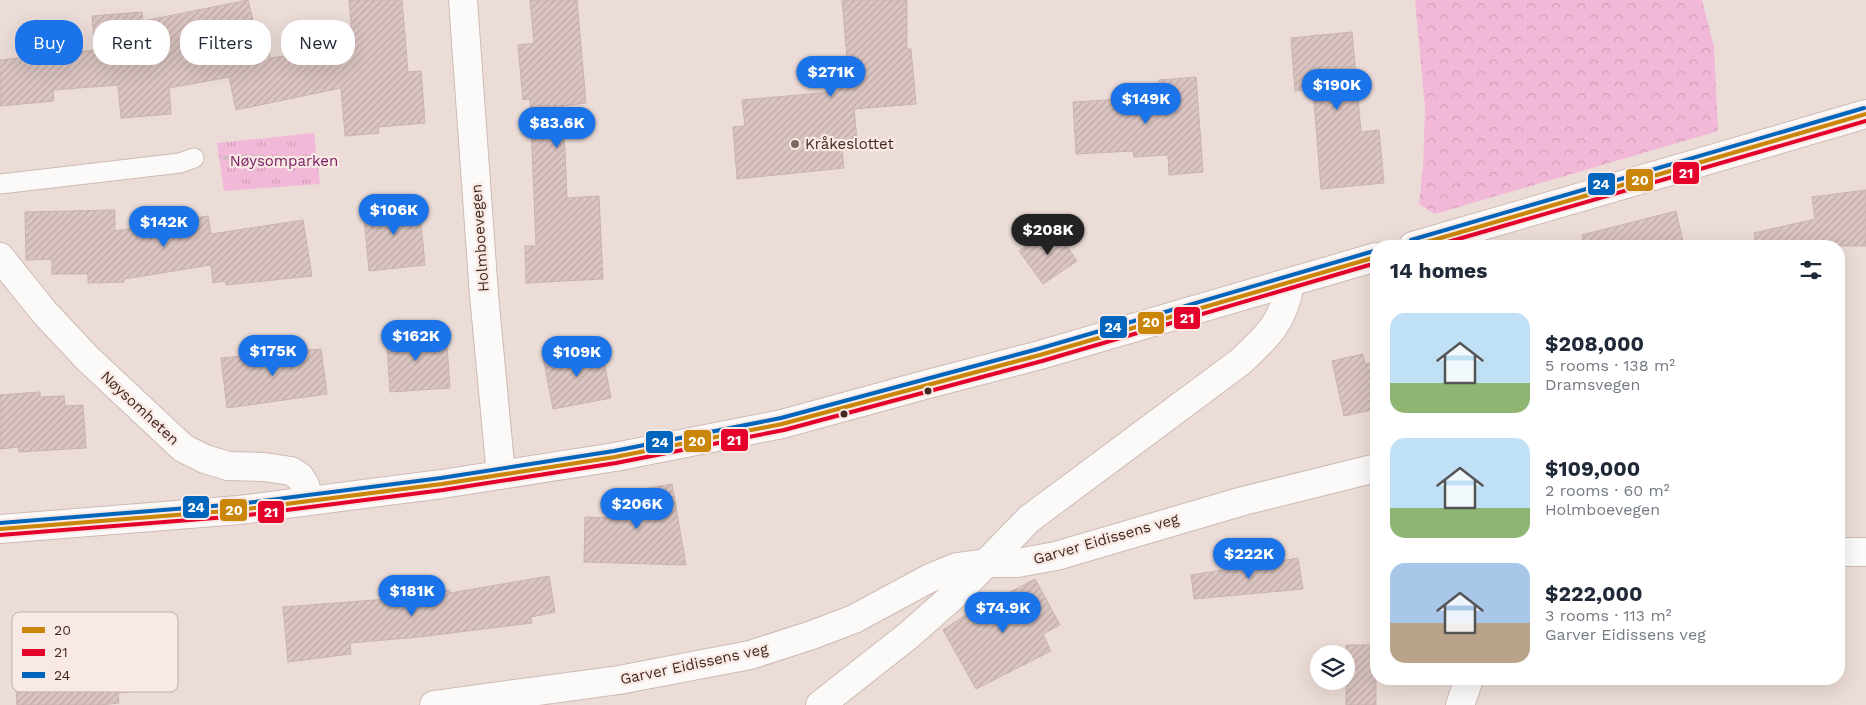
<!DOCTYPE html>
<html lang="en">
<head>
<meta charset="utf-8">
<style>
	body { margin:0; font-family:"Work Sans",sans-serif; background:#f6f6f7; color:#1f2937; height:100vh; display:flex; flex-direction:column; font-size:19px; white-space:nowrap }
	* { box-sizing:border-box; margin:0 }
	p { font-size:16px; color:#747a83 }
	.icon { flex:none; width:28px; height:28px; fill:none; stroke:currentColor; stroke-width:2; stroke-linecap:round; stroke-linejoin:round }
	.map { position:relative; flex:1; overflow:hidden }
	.panel { position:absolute; left:1370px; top:240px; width:475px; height:445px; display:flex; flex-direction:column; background:#fff; border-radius:20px; box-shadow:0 5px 20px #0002 }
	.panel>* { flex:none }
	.top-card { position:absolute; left:15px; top:20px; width:475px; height:45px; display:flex; gap:10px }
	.fabs { position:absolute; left:1310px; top:645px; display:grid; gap:10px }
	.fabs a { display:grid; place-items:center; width:45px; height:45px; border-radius:50%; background:#fff; box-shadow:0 5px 20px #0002; font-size:25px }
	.price { position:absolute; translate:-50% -42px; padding:0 11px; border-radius:18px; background:#1a73e8; color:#fff; font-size:16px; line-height:32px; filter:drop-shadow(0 1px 2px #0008) }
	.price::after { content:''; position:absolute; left:50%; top:30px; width:15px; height:11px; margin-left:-8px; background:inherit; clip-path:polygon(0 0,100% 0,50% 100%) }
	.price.selected { background:#222; color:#fff }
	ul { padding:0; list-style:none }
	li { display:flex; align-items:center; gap:15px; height:125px; padding:0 20px }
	li span { display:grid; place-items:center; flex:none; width:140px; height:100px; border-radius:15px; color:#555 }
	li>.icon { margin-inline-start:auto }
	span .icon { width:60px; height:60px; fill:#fffc; stroke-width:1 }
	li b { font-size:21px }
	h2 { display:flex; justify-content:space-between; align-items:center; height:60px; padding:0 20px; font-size:21px }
	.tag { padding:0 18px; border-radius:20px; background:#fff; box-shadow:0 5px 20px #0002; font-size:18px; line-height:45px }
	.tag.selected { background:#1a73e8; color:#fff }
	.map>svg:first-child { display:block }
	.forest { fill:url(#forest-crowns) }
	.park { fill:url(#park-tufts) }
	.building { fill:url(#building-hatch); stroke:#c8b3b1 }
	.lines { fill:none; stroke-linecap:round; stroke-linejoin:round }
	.service-casing { stroke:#cebab4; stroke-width:21 }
	.minor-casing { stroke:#cebab4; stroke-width:30 }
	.path { stroke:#c7bdba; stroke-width:3; stroke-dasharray:5 2.5; stroke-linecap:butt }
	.service { stroke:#fcfaf9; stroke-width:19 }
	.minor { stroke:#fcfaf9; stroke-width:28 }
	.bus-1-casing { stroke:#f8e9e4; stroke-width:8 }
	.bus-2-casing { stroke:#f8e9e4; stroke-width:8 }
	.bus-3-casing { stroke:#f8e9e4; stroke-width:8 }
	.bus-1 { stroke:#ca8608; stroke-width:4 }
	.bus-2 { stroke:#e4002b; stroke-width:4 }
	.bus-3 { stroke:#0065bd; stroke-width:4 }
	.poi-dot { fill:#7e675f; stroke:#f8e9e4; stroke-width:2 }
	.bus-dot { fill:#43281f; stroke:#f8e9e4; stroke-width:2 }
	.labels { text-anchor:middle; stroke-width:4.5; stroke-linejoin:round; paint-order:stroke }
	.poi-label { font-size:15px; fill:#43281f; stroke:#f8e9e4; text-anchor:start }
	.park-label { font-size:15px; fill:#761b60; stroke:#f8e9e4 }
	.street-label { font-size:15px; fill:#43281f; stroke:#f8e9e4 }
	.key { fill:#f8e9e4; stroke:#c2afa9; stroke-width:1 }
	.key-label { font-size:14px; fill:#43281f }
	.line-badge { stroke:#f8e9e4; stroke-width:2 }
	.badge-label { font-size:14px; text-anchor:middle; font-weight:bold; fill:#fff }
</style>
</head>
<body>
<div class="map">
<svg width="1866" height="705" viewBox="0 0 1866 705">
	<defs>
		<pattern id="forest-crowns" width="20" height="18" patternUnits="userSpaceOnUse" patternTransform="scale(1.25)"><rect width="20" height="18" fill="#f2b8d8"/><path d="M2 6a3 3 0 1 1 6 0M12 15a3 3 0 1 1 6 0" fill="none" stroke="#d19eb9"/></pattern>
		<pattern id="park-tufts" width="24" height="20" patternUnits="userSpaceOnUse" patternTransform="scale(1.25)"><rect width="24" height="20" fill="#f2b8d8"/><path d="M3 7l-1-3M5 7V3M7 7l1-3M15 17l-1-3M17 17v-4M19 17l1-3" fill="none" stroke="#d19eb9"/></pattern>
		<pattern id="building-hatch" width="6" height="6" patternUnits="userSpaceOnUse" patternTransform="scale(1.25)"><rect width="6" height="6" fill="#dbc5c2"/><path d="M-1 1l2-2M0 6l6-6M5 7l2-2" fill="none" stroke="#bda9a6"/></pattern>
	</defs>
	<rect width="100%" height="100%" fill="#ecdcd7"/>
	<path class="forest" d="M 1415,0 L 1702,0 L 1714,47 L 1718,131 L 1435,214 L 1419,204 L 1423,168 L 1425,108 Z"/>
	<path class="park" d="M 314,133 L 320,184 L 224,191 L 217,143 Z"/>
	<path class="building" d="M 248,0 L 256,33 L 264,31 L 270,58 L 353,47 L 349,0 L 402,0 L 408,72 L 421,71 L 425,123 L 378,127 L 379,133 L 345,136 L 341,88 L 236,110 L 229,77 L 169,88 L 171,114 L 121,118 L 118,85 L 53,90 L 54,101 L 0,106 L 0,60 L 95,50 L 92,16 L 142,12 L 143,21 Z
		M 530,0 L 577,0 L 586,103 L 563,106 L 567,198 L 599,196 L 603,279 L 526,283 L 525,246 L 536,246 L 530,99 L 523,100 L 518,45 L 534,43 Z
		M 842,0 L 907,0 L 907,49 L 911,49 L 916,104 L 854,109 L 858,149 L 842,150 L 844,168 L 737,179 L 733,127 L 745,126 L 742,100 L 832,92 L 829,60 L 847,59 Z
		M 1352,32 L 1361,132 L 1379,130 L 1384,183 L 1321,189 L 1313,89 L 1295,91 L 1291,38 Z
		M 1196,77 L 1203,172 L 1169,175 L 1168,155 L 1134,157 L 1133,151 L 1076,154 L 1073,102 L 1125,99 L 1125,96 L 1130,96 L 1130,91 L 1136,91 L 1140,84 L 1159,83 L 1159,80 Z
		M 1866,190 L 1866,246 L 1756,246 L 1754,233 L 1815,219 L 1812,197 Z
		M 419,202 L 425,265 L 369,271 L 363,207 Z
		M 115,210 L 115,231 L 208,216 L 211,234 L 303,220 L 312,276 L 226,285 L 225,281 L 213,283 L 211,265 L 124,279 L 124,282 L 88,283 L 88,274 L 52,274 L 52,259 L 26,260 L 25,212 Z
		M 1676,211 L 1684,246 L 1583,246 L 1582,235 Z
		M 1054,227 L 1077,261 L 1043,284 L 1019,251 Z
		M 421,326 L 423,346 L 447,345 L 450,388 L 390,392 L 386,329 Z
		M 601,346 L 611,398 L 553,409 L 543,357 Z
		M 321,349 L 327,394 L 227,408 L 221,358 Z
		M 1363,354 L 1365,364 L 1376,362 L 1376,409 L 1344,416 L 1332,361 Z
		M 40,392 L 40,397 L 64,396 L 65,406 L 83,405 L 86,448 L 19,452 L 18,447 L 0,449 L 0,395 Z
		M 672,484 L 686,565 L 584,562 L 585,517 L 616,518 L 613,494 Z
		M 1298,558 L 1303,589 L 1194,599 L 1191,575 Z
		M 549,576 L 555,612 L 531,617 L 532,623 L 419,637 L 350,643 L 351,654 L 288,662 L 283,607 L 401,598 L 401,596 L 450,590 L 450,593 Z
		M 1035,579 L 1060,625 L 1043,634 L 1051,651 L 976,689 L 943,630 L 988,600 L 989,603 Z
		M 135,626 L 143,690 L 118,693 L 119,703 L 100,705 L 17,705 L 15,673 L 40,672 L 40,658 L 80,656 L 78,632 Z
		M 1346,645 L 1376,645 L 1376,705 L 1346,705 Z"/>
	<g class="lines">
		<g class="service-casing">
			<path id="service" d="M 0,184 L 180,163 L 194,158"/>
		</g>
		<g class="minor-casing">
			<path id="minor" d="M 463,0 L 484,295 L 501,475
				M 1413,246 L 1866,114
				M 0,257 L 44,312 L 87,358 L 183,448 L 205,459 L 228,466 L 264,467 L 291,471 L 300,477 L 305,485 L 309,501
				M 0,529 L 239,510 L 442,484 L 615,457 L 782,424 L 928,384 L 1040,355 L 1376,257
				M 1839,552 L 1866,552
				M 434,705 L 619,680 L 750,655 L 812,635 L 854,619 L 930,578 L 957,567 L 986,563 L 1017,563 L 1056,556 L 1243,501 L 1376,468
				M 820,705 L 909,635 L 961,589 L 1029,519 L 1240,362 C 1267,337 1284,322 1290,283
				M 1460,705 L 1469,679"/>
		</g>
		<path class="path" d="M 223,158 L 264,156"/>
		<use href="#service" class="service"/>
		<use href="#minor" class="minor"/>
		<g class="bus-1-casing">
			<path id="bus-1" d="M 1413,246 L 1866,114
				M 0,529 L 239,510 L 442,484 L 615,457 L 782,424 L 1040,355 L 1376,257"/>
		</g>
		<g class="bus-2-casing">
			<path id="bus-2" d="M 1434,246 L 1866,121
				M 0,535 L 240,516 L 443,490 L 616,463 L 784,430 L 1042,361 L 1376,263"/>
		</g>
		<g class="bus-3-casing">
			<path id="bus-3" d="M 1411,240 L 1864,108
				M 0,523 L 238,504 L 441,478 L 614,451 L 781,418 L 1038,349 L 1374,251"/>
		</g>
		<use href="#bus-1" class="bus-1"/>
		<use href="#bus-2" class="bus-2"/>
		<use href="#bus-3" class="bus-3"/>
	</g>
	<circle class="poi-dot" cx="795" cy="144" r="5"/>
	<g class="bus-dot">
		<circle cx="928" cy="391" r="4.5"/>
		<circle cx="844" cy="414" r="4.5"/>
	</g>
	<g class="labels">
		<g class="poi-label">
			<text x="805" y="149">Kråkeslottet</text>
		</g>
		<g class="park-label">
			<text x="284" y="166">Nøysomparken</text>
		</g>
		<g class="street-label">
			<text transform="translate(480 238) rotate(-94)" y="5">Holmboevegen</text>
			<text transform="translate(140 408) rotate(43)" y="5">Nøysomheten</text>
			<text transform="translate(1106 539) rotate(-16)" y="5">Garver Eidissens veg</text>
			<text transform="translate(694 664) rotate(-12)" y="5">Garver Eidissens veg</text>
		</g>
	</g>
	<rect x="12" y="612" width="166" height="80" rx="8" class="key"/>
	<rect x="22" y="627" width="23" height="6" fill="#ca8608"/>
	<rect x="22" y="649" width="23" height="7" fill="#e4002b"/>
	<rect x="22" y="672" width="23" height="6" fill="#0065bd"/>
	<g class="key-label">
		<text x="54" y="635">20</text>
		<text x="54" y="657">21</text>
		<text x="54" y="680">24</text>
	</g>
	<g class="line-badge">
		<rect x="1672" y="161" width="28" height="24" rx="5" fill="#e4002b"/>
		<rect x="1625" y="168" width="29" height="24" rx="5" fill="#ca8608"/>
		<rect x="1587" y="172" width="29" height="24" rx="5" fill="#0065bd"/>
		<rect x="1173" y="306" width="28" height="24" rx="5" fill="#e4002b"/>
		<rect x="1137" y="311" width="28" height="24" rx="5" fill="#ca8608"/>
		<rect x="1099" y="315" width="29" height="24" rx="5" fill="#0065bd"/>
		<rect x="720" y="428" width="29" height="24" rx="5" fill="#e4002b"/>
		<rect x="683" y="429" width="29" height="24" rx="5" fill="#ca8608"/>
		<rect x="645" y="430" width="29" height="24" rx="5" fill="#0065bd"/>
		<rect x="182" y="495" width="28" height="24" rx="5" fill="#0065bd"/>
		<rect x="219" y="498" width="29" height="24" rx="5" fill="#ca8608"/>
		<rect x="257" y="500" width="28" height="24" rx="5" fill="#e4002b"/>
	</g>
	<g class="badge-label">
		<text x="1686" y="178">21</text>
		<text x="1640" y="185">20</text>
		<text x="1601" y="189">24</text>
		<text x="1187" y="323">21</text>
		<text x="1151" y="327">20</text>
		<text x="1113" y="332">24</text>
		<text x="734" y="445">21</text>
		<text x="697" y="446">20</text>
		<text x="660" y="447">24</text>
		<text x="196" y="512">24</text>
		<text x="234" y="515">20</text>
		<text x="271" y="517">21</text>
	</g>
</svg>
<div class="fabs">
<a><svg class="icon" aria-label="layers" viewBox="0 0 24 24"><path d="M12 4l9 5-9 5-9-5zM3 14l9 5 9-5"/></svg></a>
</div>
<b class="price" style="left:831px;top:98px">$271K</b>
<b class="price" style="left:1337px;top:111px">$190K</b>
<b class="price" style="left:1146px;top:125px">$149K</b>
<b class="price" style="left:557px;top:149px">$83.6K</b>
<b class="price" style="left:394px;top:236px">$106K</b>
<b class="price" style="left:164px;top:248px">$142K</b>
<b class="price selected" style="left:1048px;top:256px">$208K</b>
<b class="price" style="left:416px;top:362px">$162K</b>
<b class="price" style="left:273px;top:377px">$175K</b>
<b class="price" style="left:577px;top:378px">$109K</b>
<b class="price" style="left:637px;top:530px">$206K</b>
<b class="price" style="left:1249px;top:580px">$222K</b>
<b class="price" style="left:412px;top:617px">$181K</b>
<b class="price" style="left:1003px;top:634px">$74.9K</b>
<div class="top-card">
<a class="tag selected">Buy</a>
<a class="tag">Rent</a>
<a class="tag">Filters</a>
<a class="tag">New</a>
</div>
<section class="panel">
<h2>14 homes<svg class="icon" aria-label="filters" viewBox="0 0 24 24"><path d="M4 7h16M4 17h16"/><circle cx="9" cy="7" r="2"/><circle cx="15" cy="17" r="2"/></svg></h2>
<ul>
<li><span style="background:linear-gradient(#bfe0f5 70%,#8fb573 0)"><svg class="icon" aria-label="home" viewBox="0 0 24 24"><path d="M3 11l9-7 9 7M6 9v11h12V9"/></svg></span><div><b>$208,000</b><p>5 rooms · 138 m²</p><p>Dramsvegen</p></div></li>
<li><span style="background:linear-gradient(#bfe0f5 70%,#8fb573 0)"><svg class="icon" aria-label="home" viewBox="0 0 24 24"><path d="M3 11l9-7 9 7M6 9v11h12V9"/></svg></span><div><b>$109,000</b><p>2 rooms · 60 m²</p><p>Holmboevegen</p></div></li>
<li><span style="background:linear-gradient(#a9c7e8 60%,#b9a48a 0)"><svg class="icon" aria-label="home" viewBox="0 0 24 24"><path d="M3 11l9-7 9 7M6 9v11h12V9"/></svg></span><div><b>$222,000</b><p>3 rooms · 113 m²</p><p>Garver Eidissens veg</p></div></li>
</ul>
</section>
</div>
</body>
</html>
